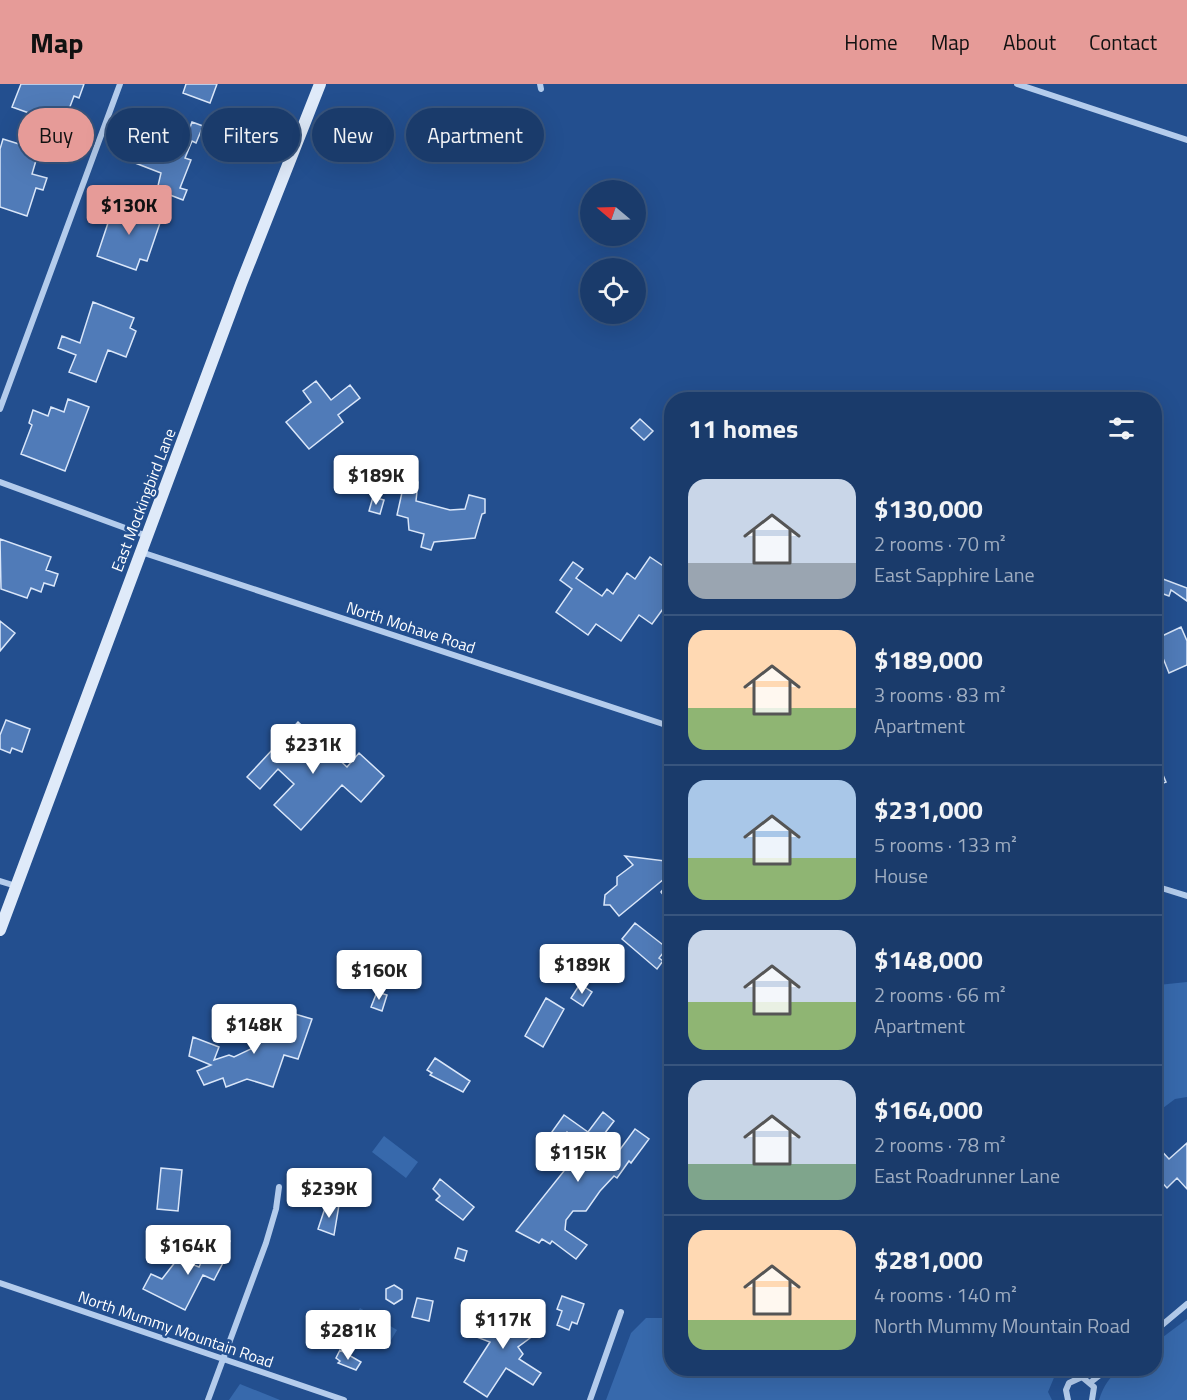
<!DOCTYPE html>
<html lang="en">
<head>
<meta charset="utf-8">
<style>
	body { margin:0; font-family:"Titillium Web",sans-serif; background:#274673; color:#f1f3f6; height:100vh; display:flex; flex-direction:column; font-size:22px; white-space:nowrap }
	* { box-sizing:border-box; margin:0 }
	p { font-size:20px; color:#9fadc1 }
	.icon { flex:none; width:33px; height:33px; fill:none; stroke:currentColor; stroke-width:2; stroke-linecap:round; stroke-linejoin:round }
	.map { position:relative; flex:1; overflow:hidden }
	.drawer { position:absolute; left:664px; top:308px; width:498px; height:984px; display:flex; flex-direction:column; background:#1a3b6b; border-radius:24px; box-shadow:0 6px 24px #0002,0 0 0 2px #38557e }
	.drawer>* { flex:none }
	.banner { position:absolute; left:18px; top:24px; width:556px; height:54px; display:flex; gap:12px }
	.needle { width:39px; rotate:289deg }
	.controls { position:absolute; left:580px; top:96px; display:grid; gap:12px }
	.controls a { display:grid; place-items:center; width:66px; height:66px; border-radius:50%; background:#1a3b6b; box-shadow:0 6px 24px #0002,0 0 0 2px #38557e; font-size:30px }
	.price { position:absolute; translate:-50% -51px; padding:0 14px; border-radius:6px; background:#fff; color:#222; font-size:20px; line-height:39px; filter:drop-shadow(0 2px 3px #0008) }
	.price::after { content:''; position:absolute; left:50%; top:36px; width:18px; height:14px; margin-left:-9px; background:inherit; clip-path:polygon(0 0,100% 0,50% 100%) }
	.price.current { background:#e69b98; color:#111 }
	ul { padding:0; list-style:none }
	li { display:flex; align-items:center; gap:18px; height:150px; padding:0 24px }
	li+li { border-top:2px solid #38557e }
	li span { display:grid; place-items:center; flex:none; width:168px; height:120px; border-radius:18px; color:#555 }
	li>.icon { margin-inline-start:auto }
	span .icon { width:72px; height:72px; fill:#fffc; stroke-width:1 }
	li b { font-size:26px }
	h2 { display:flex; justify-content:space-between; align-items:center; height:72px; padding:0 24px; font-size:26px }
	.chip { padding:0 21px; border-radius:27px; background:#1a3b6b; box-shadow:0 6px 24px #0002,0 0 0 2px #38557e; font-size:21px; line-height:54px }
	.chip.current { background:#e69b98; color:#111 }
	header { display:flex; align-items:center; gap:36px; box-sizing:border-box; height:84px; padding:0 30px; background:#e69b98; color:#111 }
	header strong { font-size:28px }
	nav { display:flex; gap:33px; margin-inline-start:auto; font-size:21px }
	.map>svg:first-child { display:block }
	.green { fill:#3769ac }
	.building { fill:#507bb8; stroke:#d9e6f9; stroke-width:1.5 }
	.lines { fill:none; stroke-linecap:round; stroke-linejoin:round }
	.street { stroke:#b4ccec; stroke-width:6 }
	.secondary { stroke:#dfeaf9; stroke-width:12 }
	.labels { text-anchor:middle; stroke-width:5; stroke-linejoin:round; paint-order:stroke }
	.street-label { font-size:16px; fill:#fff; stroke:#234f8f }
</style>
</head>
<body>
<header>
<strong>Map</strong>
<nav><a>Home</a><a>Map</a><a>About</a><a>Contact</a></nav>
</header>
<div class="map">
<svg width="1187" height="1316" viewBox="0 0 1187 1316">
	<rect width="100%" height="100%" fill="#234f8f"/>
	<path class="green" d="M 1187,898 L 1187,1013 L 1175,1015 L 1155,1030 L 1155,908 L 1158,901 Z
		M 384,1052 L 418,1078 L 406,1094 L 372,1068 Z
		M 360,1224 L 397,1246 L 387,1263 L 350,1241 Z
		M 646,1234 L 672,1234 L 672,1284 L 841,1284 L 860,1290 L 878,1284 L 1058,1284 L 1048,1308 L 1052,1316 L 606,1316 L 631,1249 Z
		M 1187,1235 L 1187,1316 L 1099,1316 C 1110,1283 1124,1284 1155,1284 L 1155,1259 Z
		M 240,1300 L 280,1316 L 229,1316 Z"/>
	<path class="building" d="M 21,0 L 84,0 L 79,14 L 74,12 L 63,41 L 12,23 Z
		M 186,0 L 217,0 L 210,19 L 183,9 Z
		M 148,33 L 188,49 L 192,38 L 203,42 L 196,59 L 192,57 L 185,74 L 191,76 L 180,104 L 187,106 L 183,116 L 157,106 L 161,89 L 130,77 Z
		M 3,55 L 35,65 L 32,72 L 37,73 L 32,90 L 47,94 L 43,106 L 36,104 L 27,132 L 0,123 L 0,65 Z
		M 125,120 L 162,133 L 147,177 L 140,175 L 136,186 L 97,172 L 113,124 L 123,127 Z
		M 93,218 L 134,234 L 130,244 L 136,247 L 126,273 L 108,266 L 96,298 L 69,288 L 76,271 L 58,264 L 62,252 L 80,259 Z
		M 316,297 L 331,316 L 350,301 L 360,314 L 338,331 L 343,338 L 309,365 L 286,338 L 311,318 L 303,307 Z
		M 68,315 L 89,323 L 65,387 L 21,370 L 32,341 L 29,339 L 33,326 L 48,332 L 51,323 L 64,328 Z
		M 640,335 L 653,347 L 644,356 L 631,344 Z
		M 405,395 L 418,398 L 416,417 L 450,426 L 465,425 L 469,411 L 485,415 L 485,429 L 482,430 L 475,454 L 434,458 L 431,466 L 421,463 L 424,450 L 409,446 L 408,434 L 397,431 Z
		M 373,413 L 384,416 L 380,430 L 369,427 Z
		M 0,455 L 51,473 L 46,486 L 58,490 L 54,502 L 44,499 L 41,508 L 31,504 L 27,514 L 1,505 Z
		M 650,473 L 672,488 L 672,520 L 668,518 L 652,540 L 639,531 L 621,557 L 596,540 L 588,551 L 556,528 L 572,505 L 560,496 L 573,478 L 583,485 L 576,494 L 602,512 L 607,505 L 613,510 L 627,489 L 635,495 Z
		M 1155,492 L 1187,504 L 1187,517 L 1171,506 L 1169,512 L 1155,507 Z
		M 0,537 L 15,549 L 0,567 Z
		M 1181,543 L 1187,557 L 1187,581 L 1169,589 L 1163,574 L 1155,578 L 1155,560 L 1163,556 L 1162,552 Z
		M 6,636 L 30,645 L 22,668 L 12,664 L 10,669 L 0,665 L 0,651 Z
		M 298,638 L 347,683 L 359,669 L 384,692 L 361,718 L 342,701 L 301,746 L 274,721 L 294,700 L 278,685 L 260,705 L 247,693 Z
		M 1155,672 L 1166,698 L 1155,702 Z
		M 625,772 L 665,777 L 672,772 L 672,822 L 661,808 L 668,799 L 664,795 L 619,832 L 610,821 L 604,821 L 605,811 L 617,801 L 617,793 L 633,781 Z
		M 635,839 L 667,864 L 659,874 L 663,877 L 657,885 L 622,855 Z
		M 580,900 L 592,908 L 583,922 L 571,914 Z
		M 377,908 L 387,911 L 382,927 L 371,923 Z
		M 546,914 L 564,925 L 543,963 L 525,952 Z
		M 288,928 L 312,935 L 298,975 L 284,971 L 273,1003 L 247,995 L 226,1003 L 223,994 L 204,1001 L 197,987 L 211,981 L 189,972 L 193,953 L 219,963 L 214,976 L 229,971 L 234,973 L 257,962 L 268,951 L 266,948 L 284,940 Z
		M 435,974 L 470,997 L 463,1008 L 430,991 L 432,989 L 427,986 Z
		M 603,1028 L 614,1037 L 595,1062 L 613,1075 L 635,1045 L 649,1055 L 631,1079 L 629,1077 L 617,1094 L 614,1092 L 600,1107 L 586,1127 L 573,1127 L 566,1136 L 565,1146 L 587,1161 L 576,1175 L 552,1157 L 550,1160 L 542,1155 L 539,1159 L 516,1147 L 564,1087 L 567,1074 L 592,1079 L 567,1048 L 559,1059 L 549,1052 L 564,1031 L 588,1048 Z
		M 1187,1059 L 1187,1105 L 1177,1094 L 1167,1104 L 1155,1091 L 1155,1060 L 1169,1075 Z
		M 161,1084 L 182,1086 L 178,1127 L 157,1125 Z
		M 440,1095 L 474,1123 L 463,1136 L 436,1116 L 440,1112 L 433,1105 Z
		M 327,1118 L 339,1121 L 334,1151 L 318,1145 Z
		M 215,1149 L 230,1157 L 221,1174 L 225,1175 L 214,1196 L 203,1191 L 185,1226 L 143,1205 L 151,1190 L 162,1195 L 176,1177 L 187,1183 L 189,1179 L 199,1183 Z
		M 458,1164 L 467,1167 L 464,1177 L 455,1174 Z
		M 394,1201 L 402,1206 L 402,1215 L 394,1220 L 386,1215 L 386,1205 Z
		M 562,1212 L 584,1220 L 577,1240 L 572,1238 L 569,1246 L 557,1241 L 562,1227 L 557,1225 Z
		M 417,1214 L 433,1217 L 429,1237 L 412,1233 Z
		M 513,1222 L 520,1231 L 525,1228 L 541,1246 L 518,1263 L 523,1270 L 519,1275 L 541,1289 L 533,1301 L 506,1284 L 487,1313 L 464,1298 L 490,1258 L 474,1252 L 473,1243 L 479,1236 L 490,1239 Z
		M 340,1266 L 361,1278 L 356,1286 L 338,1279 L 340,1277 L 336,1274 Z"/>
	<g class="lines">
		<path class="street" d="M 540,0 L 541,5
			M 1017,0 L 1187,56
			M 0,325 L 120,0
			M 0,398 L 147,452
			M 141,468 L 672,643
			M 0,797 L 16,802
			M 1155,802 L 1187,812
			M 0,1199 L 344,1316
			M 1155,1247 L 1187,1220
			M 1091,1298 L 1109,1284
			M 208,1316 L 266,1159 L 276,1125 L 279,1103
			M 590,1316 L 621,1228
			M 1068,1316 L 1066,1306 L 1069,1299 L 1082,1293 L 1094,1303 L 1092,1316"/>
		<path class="secondary" d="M 0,846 L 241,200 L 320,0"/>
	</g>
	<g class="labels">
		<g class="street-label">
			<text transform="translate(143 416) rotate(-69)" y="6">East Mockingbird Lane</text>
			<text transform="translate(411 543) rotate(18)" y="6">North Mohave Road</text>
			<text transform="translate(176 1245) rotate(19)" y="6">North Mummy Mountain Road</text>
		</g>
	</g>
</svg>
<div class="controls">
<a><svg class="needle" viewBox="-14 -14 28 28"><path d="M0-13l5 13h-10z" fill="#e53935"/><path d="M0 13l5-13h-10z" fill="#9fadc1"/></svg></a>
<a><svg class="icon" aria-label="locate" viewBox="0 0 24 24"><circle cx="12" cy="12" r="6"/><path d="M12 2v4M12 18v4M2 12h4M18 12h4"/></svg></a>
</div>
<b class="price current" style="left:129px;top:152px">$130K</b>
<b class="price" style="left:376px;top:422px">$189K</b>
<b class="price" style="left:313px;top:691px">$231K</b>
<b class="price" style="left:582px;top:911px">$189K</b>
<b class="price" style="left:379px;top:917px">$160K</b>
<b class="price" style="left:254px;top:971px">$148K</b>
<b class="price" style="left:578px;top:1099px">$115K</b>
<b class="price" style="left:329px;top:1135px">$239K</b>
<b class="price" style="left:188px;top:1192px">$164K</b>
<b class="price" style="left:503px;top:1266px">$117K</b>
<b class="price" style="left:348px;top:1277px">$281K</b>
<div class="banner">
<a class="chip current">Buy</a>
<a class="chip">Rent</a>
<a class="chip">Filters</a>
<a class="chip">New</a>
<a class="chip">Apartment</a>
</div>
<section class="drawer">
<h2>11 homes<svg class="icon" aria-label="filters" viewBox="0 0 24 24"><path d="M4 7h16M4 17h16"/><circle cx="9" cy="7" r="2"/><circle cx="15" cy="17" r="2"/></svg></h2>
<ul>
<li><span style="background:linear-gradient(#c9d6e8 70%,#9aa5b1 0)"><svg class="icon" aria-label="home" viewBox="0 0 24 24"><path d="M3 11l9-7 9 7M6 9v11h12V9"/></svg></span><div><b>$130,000</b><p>2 rooms · 70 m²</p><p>East Sapphire Lane</p></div></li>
<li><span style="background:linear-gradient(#ffd9b3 65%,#8fb573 0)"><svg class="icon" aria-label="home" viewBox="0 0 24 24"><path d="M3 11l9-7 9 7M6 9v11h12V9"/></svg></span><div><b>$189,000</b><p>3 rooms · 83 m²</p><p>Apartment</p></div></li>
<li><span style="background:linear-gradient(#a9c7e8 65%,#8fb573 0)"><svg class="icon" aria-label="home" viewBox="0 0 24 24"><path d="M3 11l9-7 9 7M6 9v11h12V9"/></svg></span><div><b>$231,000</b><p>5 rooms · 133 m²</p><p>House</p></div></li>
<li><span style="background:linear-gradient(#c9d6e8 60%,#8fb573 0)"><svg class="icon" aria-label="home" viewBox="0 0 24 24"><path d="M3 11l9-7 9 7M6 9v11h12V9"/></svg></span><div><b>$148,000</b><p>2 rooms · 66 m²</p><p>Apartment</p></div></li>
<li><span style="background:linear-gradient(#c9d6e8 70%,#7fa58c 0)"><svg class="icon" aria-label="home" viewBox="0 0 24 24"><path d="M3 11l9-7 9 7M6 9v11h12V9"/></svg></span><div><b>$164,000</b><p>2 rooms · 78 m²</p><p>East Roadrunner Lane</p></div></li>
<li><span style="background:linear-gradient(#ffd9b3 75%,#8fb573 0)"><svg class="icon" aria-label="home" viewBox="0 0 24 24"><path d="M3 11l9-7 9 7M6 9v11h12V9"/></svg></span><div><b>$281,000</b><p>4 rooms · 140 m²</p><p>North Mummy Mountain Road</p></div></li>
</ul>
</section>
</div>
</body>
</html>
